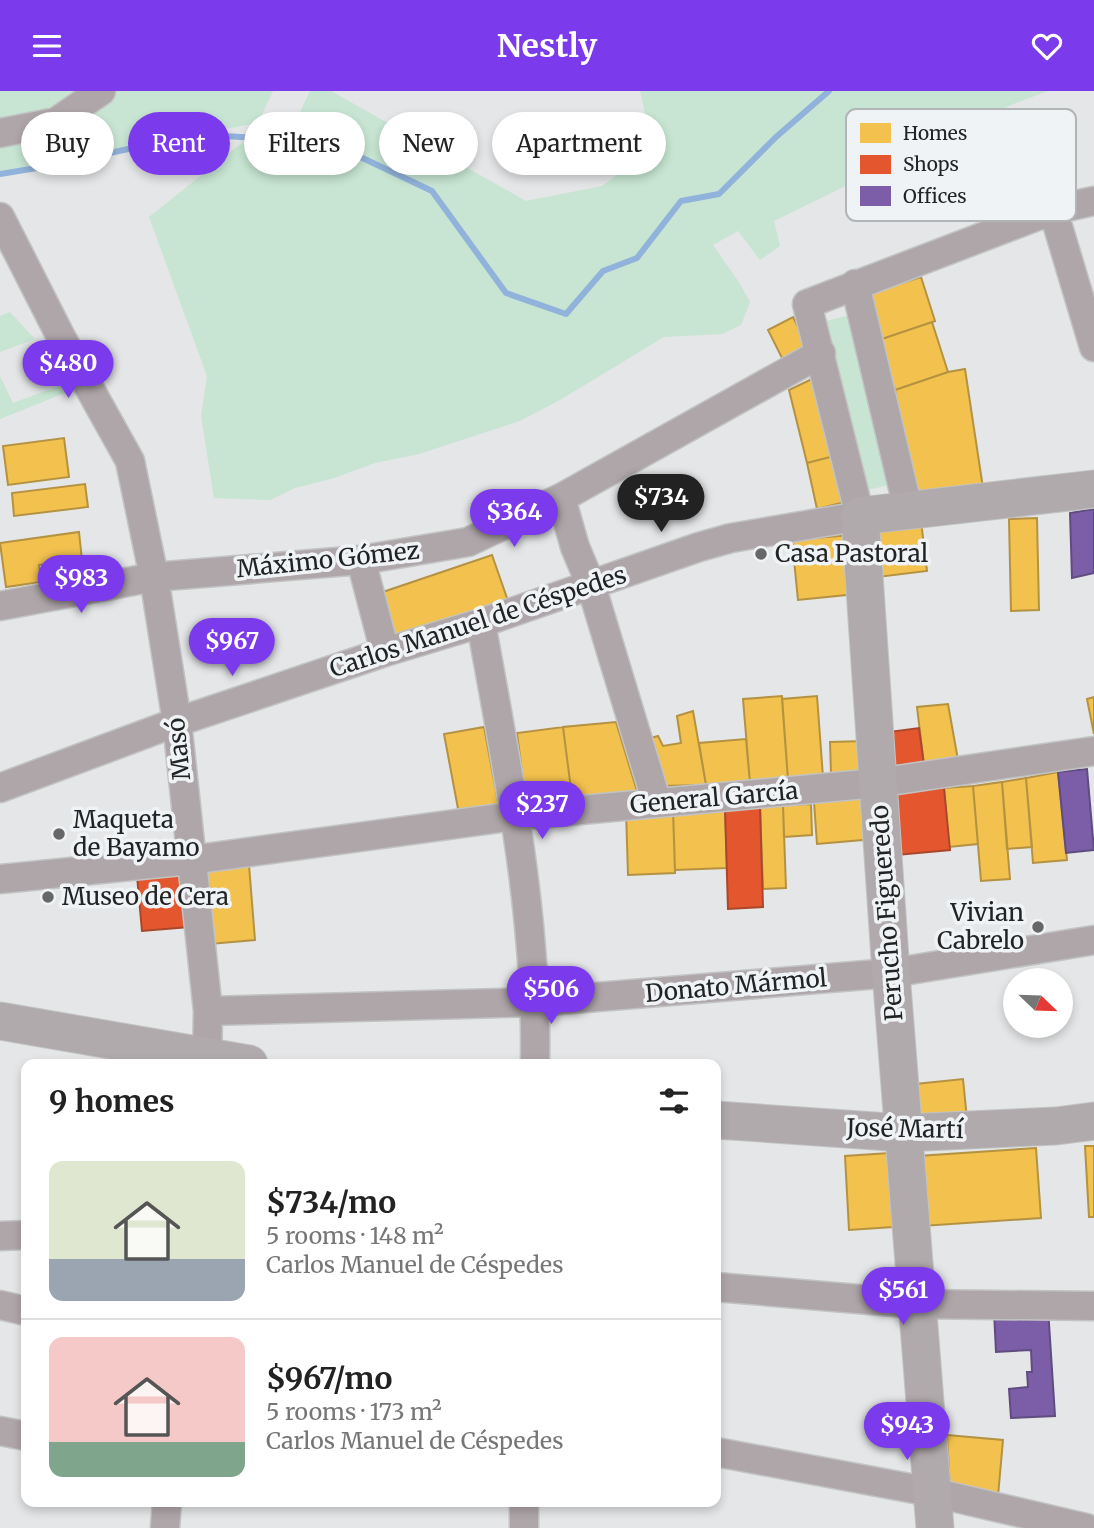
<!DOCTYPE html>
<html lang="en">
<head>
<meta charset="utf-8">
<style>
	body { margin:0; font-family:Merriweather,serif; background:#f6f6f6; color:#222; height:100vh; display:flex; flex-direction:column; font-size:26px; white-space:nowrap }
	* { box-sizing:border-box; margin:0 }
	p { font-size:23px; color:#767676 }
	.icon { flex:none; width:38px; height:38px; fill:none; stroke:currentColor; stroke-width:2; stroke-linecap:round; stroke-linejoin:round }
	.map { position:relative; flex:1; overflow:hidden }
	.panel { position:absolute; left:21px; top:968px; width:700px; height:448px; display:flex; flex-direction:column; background:#fff; border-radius:14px; box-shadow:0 4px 10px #0003 }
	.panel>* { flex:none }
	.banner { position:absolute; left:21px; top:21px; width:700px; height:63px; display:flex; gap:14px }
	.needle { width:46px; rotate:113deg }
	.controls { position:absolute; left:1003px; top:877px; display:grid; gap:14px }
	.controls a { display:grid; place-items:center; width:70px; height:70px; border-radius:50%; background:#fff; box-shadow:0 4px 10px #0003; font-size:35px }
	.price { position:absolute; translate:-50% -60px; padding:0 16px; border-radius:24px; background:#7c3aed; color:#fff; font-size:23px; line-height:46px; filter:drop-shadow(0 2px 4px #0008) }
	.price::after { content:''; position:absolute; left:50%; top:42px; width:21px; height:16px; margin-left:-10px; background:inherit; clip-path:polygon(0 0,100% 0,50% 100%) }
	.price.selected { background:#222; color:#fff }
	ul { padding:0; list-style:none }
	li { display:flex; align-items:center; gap:21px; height:175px; padding:0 28px }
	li+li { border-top:2px solid #e0e0e0 }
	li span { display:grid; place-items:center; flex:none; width:196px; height:140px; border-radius:14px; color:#555 }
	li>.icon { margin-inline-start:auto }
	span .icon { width:84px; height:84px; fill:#fffc; stroke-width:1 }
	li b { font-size:30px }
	h2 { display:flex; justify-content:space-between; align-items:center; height:84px; padding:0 28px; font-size:30px }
	.pill { padding:0 24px; border-radius:32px; background:#fff; box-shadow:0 4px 10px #0003; font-size:24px; line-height:63px }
	.pill.selected { background:#7c3aed; color:#fff }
	header { display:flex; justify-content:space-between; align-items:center; height:91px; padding:0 28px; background:#7c3aed; color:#fff; font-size:32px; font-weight:700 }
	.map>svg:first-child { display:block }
	.green { fill:#c7e5d2 }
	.homes { fill:#f2c14e; stroke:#b49241; stroke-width:2 }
	.shops { fill:#e4572e; stroke:#aa472b; stroke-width:2 }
	.offices { fill:#7b5ea7; stroke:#604c80; stroke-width:2 }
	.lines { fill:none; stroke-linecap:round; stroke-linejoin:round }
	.stream { stroke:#91b2da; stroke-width:6 }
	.minor-casing { stroke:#c2c3c3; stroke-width:31 }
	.major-casing { stroke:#c2c3c3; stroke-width:39 }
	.minor { stroke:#afa6a9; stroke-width:28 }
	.major { stroke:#b1aaac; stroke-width:37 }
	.poi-dot { fill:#666768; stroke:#f0f3f5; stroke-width:2.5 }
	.labels { text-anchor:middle; stroke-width:7; stroke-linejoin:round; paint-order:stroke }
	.poi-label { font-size:24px; fill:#222324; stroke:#f0f3f5; text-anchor:start }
	.street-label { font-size:24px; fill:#222324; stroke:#f0f3f5 }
	.key { fill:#f0f3f5; stroke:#b2b5b6; stroke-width:2 }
	.key-label { font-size:19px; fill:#222324 }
</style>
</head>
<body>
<header><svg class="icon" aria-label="menu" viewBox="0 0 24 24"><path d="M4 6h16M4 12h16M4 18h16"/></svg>Nestly<svg class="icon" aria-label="heart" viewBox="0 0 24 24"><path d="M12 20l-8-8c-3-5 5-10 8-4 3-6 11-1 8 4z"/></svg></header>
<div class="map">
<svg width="1094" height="1437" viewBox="0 0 1094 1437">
	<rect width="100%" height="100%" fill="#e4e6e7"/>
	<path class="green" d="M 0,0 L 273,0 L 258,32 C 172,47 87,69 0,83 Z
		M 310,0 L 331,0 L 526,110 L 602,95 L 653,58 L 640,0 L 1048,0 L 1011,14 L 774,130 L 780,155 L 760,169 L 738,140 L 713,154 L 740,193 L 750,211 L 741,234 L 722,243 L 664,246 L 560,309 L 520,330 L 419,363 L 375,372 L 334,387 L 295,397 L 270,409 L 214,407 L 201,325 L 207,285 L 149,126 L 248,47 L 287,49 Z
		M 10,221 L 35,248 L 0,261 L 0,225 Z
		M 850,224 L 890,394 L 862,400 L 822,231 Z
		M 0,285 L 13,312 L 59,295 L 65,302 L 0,328 Z"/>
	<path class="homes" d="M 921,186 L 935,230 L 879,249 L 864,204 Z
		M 793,226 L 810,260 L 785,273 L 768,239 Z
		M 932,231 L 948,281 L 895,299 L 879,249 Z
		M 965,278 L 983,397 L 924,409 L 912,398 L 895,299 L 948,281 Z
		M 816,286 L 834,365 L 807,372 L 789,299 Z
		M 64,347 L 69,386 L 8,394 L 3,355 Z
		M 834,365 L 845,411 L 817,418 L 807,372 Z
		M 85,393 L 88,416 L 14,425 L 12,402 Z
		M 1037,427 L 1039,519 L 1011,520 L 1009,428 Z
		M 921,430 L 927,480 L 878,486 L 872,436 Z
		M 79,441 L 82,469 L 39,474 L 41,491 L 6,496 L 0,452 Z
		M 851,444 L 856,503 L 798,509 L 792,449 Z
		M 492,464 L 508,510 L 396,549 L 380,502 Z
		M 782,605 L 788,689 L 750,692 L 743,608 Z
		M 817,605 L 823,686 L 788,689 L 782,608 Z
		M 1094,606 L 1094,643 L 1087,608 Z
		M 948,613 L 958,669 L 924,674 L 917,616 Z
		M 693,620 L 706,694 L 657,695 L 643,649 L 658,645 L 663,655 L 681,652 L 677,625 Z
		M 616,631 L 637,700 L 572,706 L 563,636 Z
		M 484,636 L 499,716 L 459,723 L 444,643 Z
		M 563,636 L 572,706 L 526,712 L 517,642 Z
		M 746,648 L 750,692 L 706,694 L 699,652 Z
		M 865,650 L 866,681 L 831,683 L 830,651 Z
		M 1058,681 L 1067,769 L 1033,772 L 1026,687 Z
		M 1026,687 L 1032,756 L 1007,758 L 1002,691 Z
		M 1002,691 L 1010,788 L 981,790 L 973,695 Z
		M 973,695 L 978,753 L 949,756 L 944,697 Z
		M 871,706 L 874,748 L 817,753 L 814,711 Z
		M 811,713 L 812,744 L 784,746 L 783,714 Z
		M 783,714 L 786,797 L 763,798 L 760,716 Z
		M 725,717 L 727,777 L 675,779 L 673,718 Z
		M 673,718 L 675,782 L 628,784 L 626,720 Z
		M 249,774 L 255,849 L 210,853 L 204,778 Z
		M 963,988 L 967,1028 L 910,1034 L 906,994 Z
		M 1085,1055 L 1094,1055 L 1094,1126 L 1089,1126 Z
		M 1036,1057 L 1041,1127 L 922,1135 L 918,1065 Z
		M 889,1062 L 893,1136 L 849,1139 L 845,1065 Z
		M 947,1344 L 1003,1349 L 998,1405 L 950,1397 Z"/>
	<path class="shops" d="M 919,637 L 924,674 L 884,680 L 881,642 Z
		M 944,697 L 950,759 L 897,764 L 892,702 Z
		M 760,716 L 763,816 L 728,818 L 725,717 Z
		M 184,780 L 189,836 L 142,840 L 137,785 Z"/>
	<path class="offices" d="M 1094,418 L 1094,482 L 1072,487 L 1070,422 Z
		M 1087,678 L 1094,759 L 1066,762 L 1058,681 Z
		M 1048,1217 L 1055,1325 L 1011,1327 L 1009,1298 L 1028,1296 L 1027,1281 L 1032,1281 L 1031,1259 L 996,1261 L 994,1220 Z"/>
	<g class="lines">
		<path class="stream" d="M 0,83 L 61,73 L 195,43 L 331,52 L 432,100 L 506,202 L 566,223 L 603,180 L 637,167 L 681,110 L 719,103 L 776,46 L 829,0"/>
		<g class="minor-casing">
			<path id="minor" d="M 0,42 L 56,31 L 101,0
				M 1053,119 L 1094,256
				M 0,126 L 61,246 L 130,370 L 154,486 L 177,631 L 208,920 L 207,973
				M 855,193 L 908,418
				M 561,407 L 575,456 L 591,494 L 657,712
				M 361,469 L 385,561
				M 0,515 L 154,486 L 361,469 L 468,451 L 561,407 L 821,262
				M 481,532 C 507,677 538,825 535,973
				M 0,697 L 177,631 L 385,561 L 481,532 L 699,456 L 731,447 L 860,425 L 807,213 L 1053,119 L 1094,110
				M 0,788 L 191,769 L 515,725 L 877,692 L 1094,660
				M 208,920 L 536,911 L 891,882 L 1094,849
				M 0,1145 L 26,1144
				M 716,1196 L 917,1213 L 1094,1215
				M 0,1214 L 26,1220
				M 0,1340 L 26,1345
				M 716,1361 L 931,1401 L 1086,1437
				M 165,1437 L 167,1410
				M 524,1437 L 524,1410"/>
		</g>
		<g class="major-casing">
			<path id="major" d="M 0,930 L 249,973
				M 716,1029 L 904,1042 L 1056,1035 L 1094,1030
				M 935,1437 L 891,882 L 860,425 L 1094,398"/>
		</g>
		<use href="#minor" class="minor"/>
		<use href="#major" class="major"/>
	</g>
	<g class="poi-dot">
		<circle cx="761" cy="463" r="7"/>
		<circle cx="59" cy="743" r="7"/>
		<circle cx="48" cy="806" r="7"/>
		<circle cx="1038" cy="836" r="7"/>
	</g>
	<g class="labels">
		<g class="poi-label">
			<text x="775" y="471">Casa Pastoral</text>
			<text x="73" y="737">Maqueta<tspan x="73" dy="28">de Bayamo</tspan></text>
			<text x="62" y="814">Museo de Cera</text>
			<text x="1024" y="830" text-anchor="end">Vivian<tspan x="1024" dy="28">Cabrelo</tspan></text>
		</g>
		<g class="street-label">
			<text transform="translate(328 469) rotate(-6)" y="8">Máximo Gómez</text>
			<text transform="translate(478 531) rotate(-18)" y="8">Carlos Manuel de Céspedes</text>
			<text transform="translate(179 658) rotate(-96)" y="8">Masó</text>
			<text transform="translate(714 707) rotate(-5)" y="8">General García</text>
			<text transform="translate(887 822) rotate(-94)" y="8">Perucho Figueredo</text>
			<text transform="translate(736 895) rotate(-5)" y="8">Donato Mármol</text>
			<text transform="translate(905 1038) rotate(1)" y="8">José Martí</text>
		</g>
	</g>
	<rect x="846" y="18" width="230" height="112" rx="10" class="key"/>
	<rect x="860" y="32" width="31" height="20" fill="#f2c14e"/>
	<rect x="860" y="64" width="31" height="19" fill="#e4572e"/>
	<rect x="860" y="95" width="31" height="20" fill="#7b5ea7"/>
	<g class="key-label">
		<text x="903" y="49">Homes</text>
		<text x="903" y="80">Shops</text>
		<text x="903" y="112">Offices</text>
	</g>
</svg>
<div class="controls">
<a><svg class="needle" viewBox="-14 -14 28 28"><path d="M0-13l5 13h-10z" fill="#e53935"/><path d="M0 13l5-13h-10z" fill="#767676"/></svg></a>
</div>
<b class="price" style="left:68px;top:309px">$480</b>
<b class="price selected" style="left:661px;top:443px">$734</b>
<b class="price" style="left:514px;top:458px">$364</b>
<b class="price" style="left:81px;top:524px">$983</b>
<b class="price" style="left:232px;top:587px">$967</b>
<b class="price" style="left:542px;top:750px">$237</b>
<b class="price" style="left:551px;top:935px">$506</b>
<b class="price" style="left:903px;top:1236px">$561</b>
<b class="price" style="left:907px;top:1371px">$943</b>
<div class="banner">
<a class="pill">Buy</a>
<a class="pill selected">Rent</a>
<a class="pill">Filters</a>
<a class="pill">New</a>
<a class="pill">Apartment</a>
</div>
<section class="panel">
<h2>9 homes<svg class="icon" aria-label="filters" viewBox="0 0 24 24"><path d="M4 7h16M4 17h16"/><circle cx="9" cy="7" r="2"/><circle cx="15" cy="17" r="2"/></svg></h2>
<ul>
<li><span style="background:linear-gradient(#dfe7d0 70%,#9aa5b1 0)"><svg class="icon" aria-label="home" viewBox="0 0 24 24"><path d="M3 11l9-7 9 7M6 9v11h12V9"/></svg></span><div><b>$734/mo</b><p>5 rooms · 148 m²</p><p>Carlos Manuel de Céspedes</p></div></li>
<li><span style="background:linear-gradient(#f6c9c9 75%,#7fa58c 0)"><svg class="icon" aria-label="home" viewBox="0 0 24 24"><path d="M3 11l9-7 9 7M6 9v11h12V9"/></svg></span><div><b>$967/mo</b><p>5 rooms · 173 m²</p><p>Carlos Manuel de Céspedes</p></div></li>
</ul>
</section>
</div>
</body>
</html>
